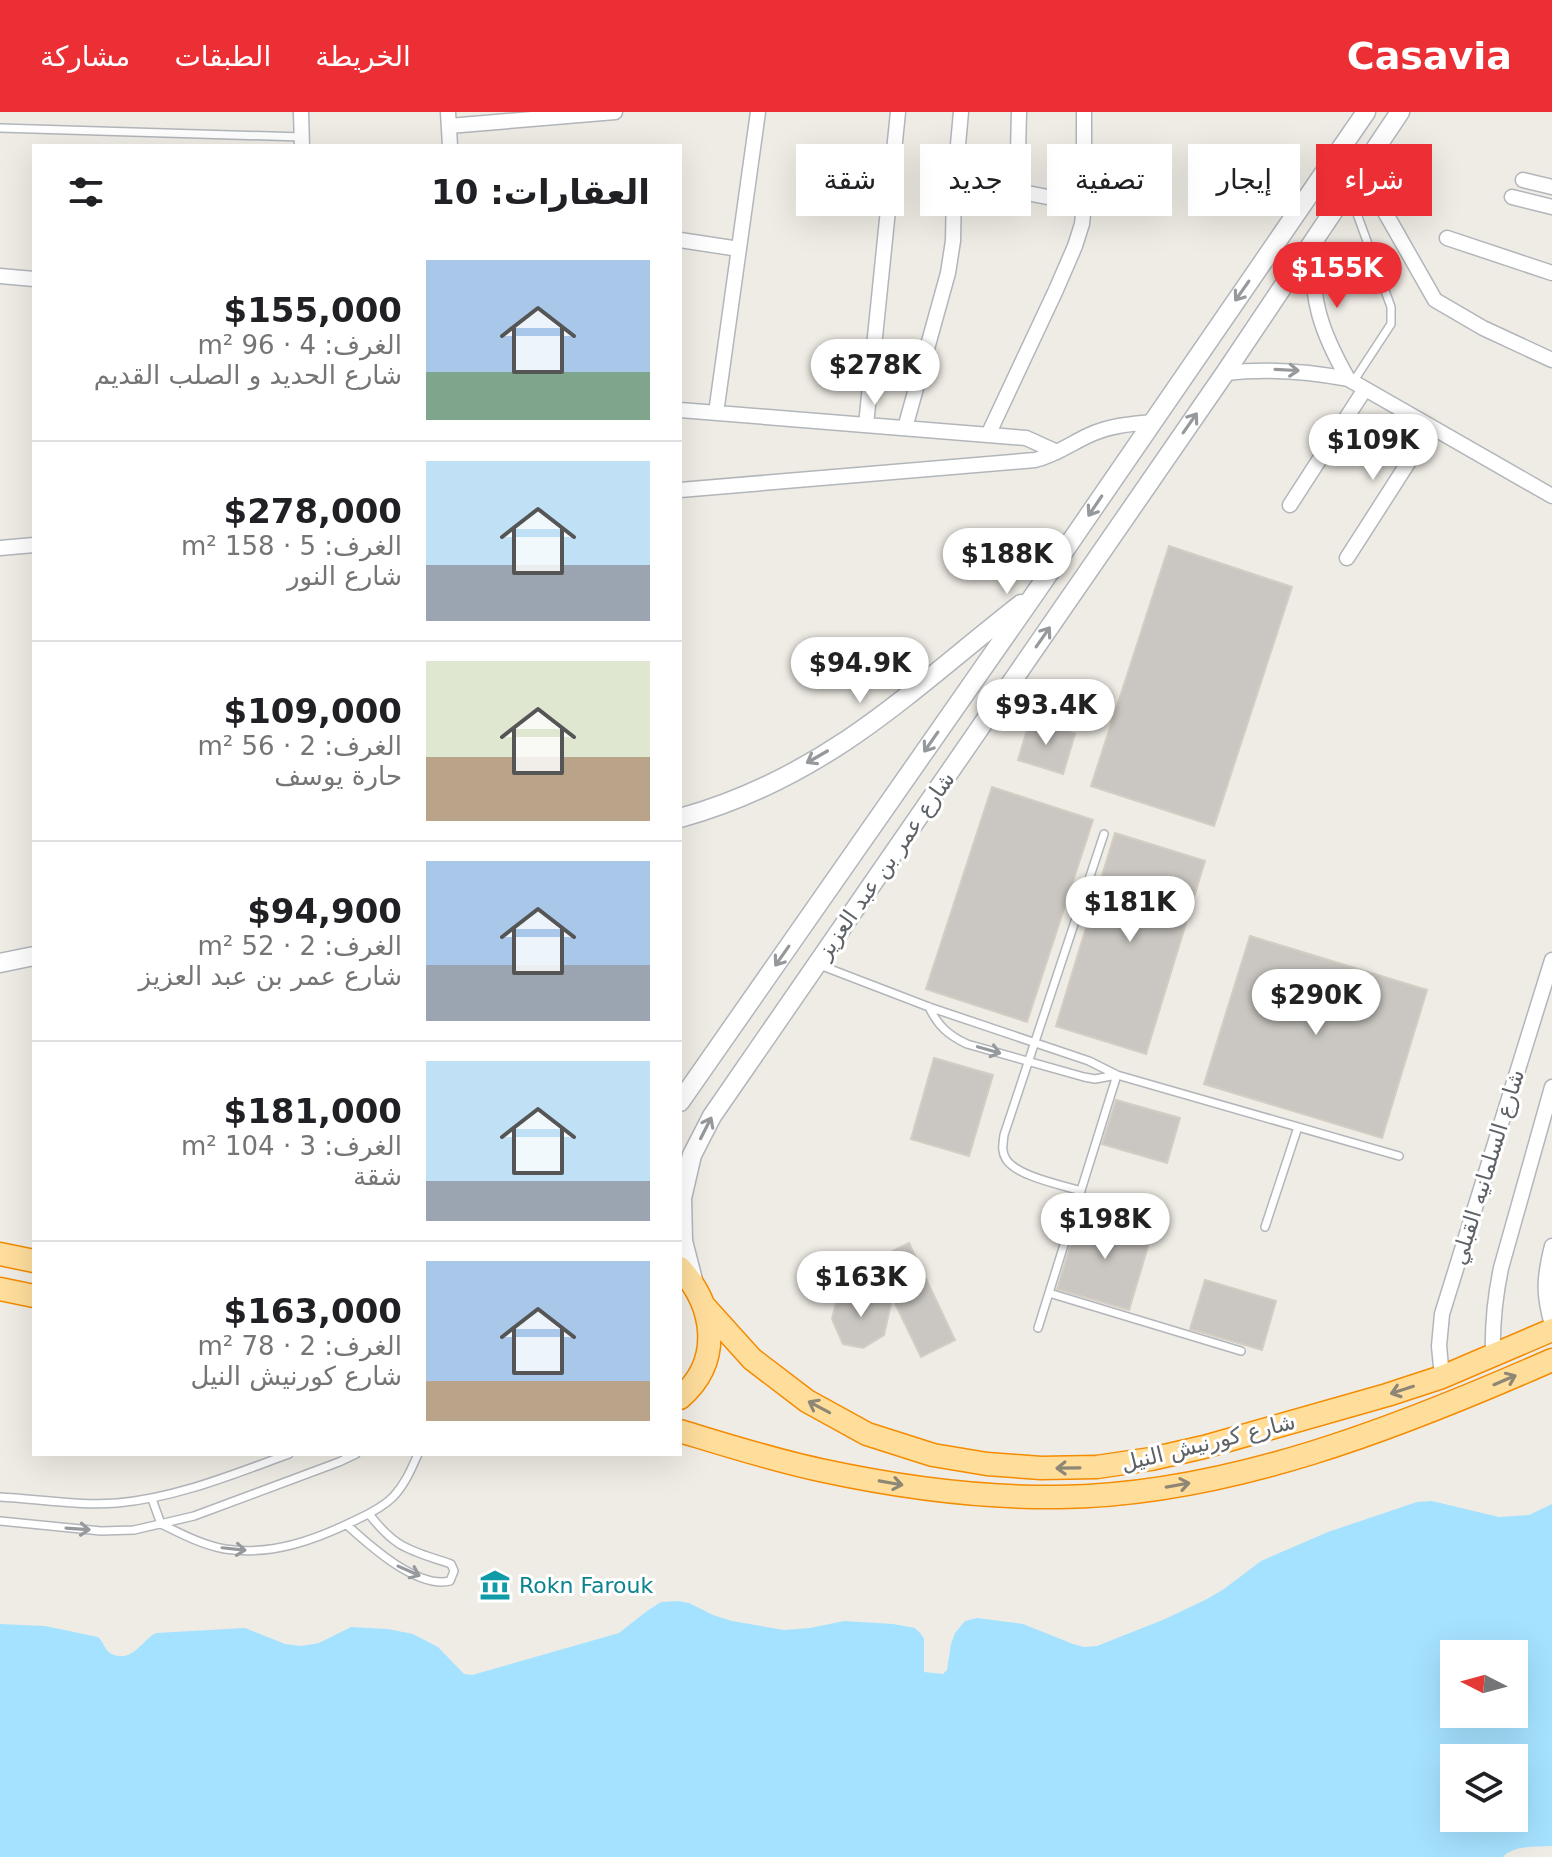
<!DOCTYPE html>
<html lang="ar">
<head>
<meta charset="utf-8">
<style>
	body { margin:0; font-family:"DejaVu Sans","Noto Naskh Arabic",sans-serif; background:#f2f2f2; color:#202124; direction:rtl; height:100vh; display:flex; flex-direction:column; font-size:30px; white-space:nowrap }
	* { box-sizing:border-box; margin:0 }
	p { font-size:26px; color:#757577 }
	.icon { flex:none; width:44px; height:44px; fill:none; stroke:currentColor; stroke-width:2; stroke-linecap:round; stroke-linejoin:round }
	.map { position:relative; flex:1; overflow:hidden; direction:ltr }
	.drawer { position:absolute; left:32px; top:32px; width:650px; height:1312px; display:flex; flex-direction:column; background:#fff; border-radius:0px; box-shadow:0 8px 32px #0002; direction:rtl }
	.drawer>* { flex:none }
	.top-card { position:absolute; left:706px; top:32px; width:726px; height:72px; direction:rtl; display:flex; gap:16px }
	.needle { width:52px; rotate:276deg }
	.controls { position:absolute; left:1440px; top:1528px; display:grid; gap:16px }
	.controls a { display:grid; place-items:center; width:88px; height:88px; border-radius:0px; background:#fff; box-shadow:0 8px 32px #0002; font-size:40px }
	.price { position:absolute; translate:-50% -68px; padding:0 18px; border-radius:28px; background:#fff; color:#222; font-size:26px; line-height:52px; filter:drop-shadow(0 2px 4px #0008) }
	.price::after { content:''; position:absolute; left:50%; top:48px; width:24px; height:18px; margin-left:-12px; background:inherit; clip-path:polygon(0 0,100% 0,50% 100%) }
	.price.active { background:#ec2e35; color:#fff }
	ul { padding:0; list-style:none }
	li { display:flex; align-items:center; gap:24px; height:200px; padding:0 32px }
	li+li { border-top:2px solid #e0e0e0 }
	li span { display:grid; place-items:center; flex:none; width:224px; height:160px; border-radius:0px; color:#555 }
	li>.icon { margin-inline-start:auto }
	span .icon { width:96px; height:96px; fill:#fffc; stroke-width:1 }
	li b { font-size:34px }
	h2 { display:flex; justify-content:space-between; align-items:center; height:96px; padding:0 32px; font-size:34px }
	.chip { padding:0 28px; border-radius:0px; background:#fff; box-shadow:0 8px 32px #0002; font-size:28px; line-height:72px }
	.chip.active { background:#ec2e35; color:#fff }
	header { display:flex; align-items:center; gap:48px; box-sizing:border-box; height:112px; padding:0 40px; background:#ec2e35; color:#fff }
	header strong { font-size:38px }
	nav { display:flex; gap:44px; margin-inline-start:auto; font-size:28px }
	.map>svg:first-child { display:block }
	.water { fill:#a5e2ff; fill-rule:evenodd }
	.building { fill:#cac7c2; stroke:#d4cdc3; stroke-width:2 }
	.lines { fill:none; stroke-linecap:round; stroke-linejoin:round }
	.service-casing { stroke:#b2b6ba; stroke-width:10 }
	.minor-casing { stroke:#b2b6ba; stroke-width:17 }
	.secondary-casing { stroke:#b1b6ba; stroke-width:21 }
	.trunk-casing { stroke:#f48b00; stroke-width:25 }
	.service { stroke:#fff; stroke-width:7 }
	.minor { stroke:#fff; stroke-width:14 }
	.secondary { stroke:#fff; stroke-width:18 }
	.trunk { stroke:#ffde9c; stroke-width:22 }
	.oneway { stroke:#96999c }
	.oneway2 { stroke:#8e8776 }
	.labels { text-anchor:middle; stroke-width:6; stroke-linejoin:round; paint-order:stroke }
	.street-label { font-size:22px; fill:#5d6266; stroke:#fff }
	.culture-label { font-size:22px; fill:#0d838f; stroke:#fff; text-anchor:start }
</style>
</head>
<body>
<header>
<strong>Casavia</strong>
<nav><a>الخريطة</a><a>الطبقات</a><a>مشاركة</a></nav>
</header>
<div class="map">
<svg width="1552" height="1745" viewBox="0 0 1552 1745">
	<rect width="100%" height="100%" fill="#efece5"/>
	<path class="water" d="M 1432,1389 L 1499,1405 L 1529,1403 L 1552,1392 L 1552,1734 C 1536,1735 1513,1733 1503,1745 L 0,1745 L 0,1512 L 45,1514 L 98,1525 C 103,1529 105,1538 110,1541 C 131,1553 141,1529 156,1521 L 245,1516 L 285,1532 L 301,1534 L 319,1531 L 351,1515 L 388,1517 L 413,1522 L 438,1535 L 464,1562 L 472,1563 L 619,1521 L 647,1499 L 661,1490 L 678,1489 L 689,1491 L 713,1503 L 732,1509 L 784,1518 L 810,1516 L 844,1509 L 893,1512 L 915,1516 L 921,1522 L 924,1527 L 924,1560 L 943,1562 L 947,1558 L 951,1532 L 955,1521 L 965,1509 L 977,1506 L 1023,1512 L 1073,1532 L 1084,1535 L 1097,1534 L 1165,1507 L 1207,1487 L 1224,1477 L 1261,1449 L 1328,1420 L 1417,1390 ZM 1454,1542 L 1514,1542 L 1514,1602 L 1454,1602 ZM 1454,1646 L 1514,1646 L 1514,1706 L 1454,1706 Z"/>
	<path class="building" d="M 1169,434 L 1292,475 L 1214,714 L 1091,674 Z
		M 1030,608 L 1075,622 L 1063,662 L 1018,648 Z
		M 992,675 L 1093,708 L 1027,910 L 926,877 Z
		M 1115,721 L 1205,749 L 1146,942 L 1056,914 Z
		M 1250,824 L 1427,878 L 1382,1026 L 1204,972 Z
		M 934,946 L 993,963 L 969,1044 L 911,1027 Z
		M 1116,988 L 1180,1006 L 1167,1051 L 1102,1032 Z
		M 1081,1099 L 1152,1121 L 1129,1198 L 1057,1177 Z
		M 909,1131 L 955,1228 L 921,1245 L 874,1148 Z
		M 1205,1168 L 1276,1189 L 1262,1238 L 1190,1217 Z
		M 858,1179 L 892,1187 L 884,1223 L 863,1236 L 843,1232 L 832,1207 L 836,1191 Z"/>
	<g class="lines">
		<g class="service-casing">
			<path id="service" d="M 0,16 L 302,25
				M 1349,80 L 1391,195 L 1391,212 L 1353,270
				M 817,852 L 929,895 L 1089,949 L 1117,963 L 1399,1044
				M 929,895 C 938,914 948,923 967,932 L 1084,965 L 1095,967 L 1117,963
				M 1081,1079 C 1062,1073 1016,1064 1006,1047 C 1001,1039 1003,1032 1004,1023 L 1104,722
				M 1265,1115 L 1298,1015
				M 1049,1181 L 1241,1239
				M 1038,1216 L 1117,963
				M 0,1385 C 38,1387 79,1394 117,1391 C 176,1386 234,1362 289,1342
				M 152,1387 L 161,1412 C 182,1422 202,1433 225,1437 C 272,1444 315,1428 356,1408 C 369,1402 383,1395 393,1385 C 405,1372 411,1358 418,1342
				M 0,1409 L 101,1419 L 134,1418 L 194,1404 L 339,1350 L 356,1342
				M 347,1413 C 369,1433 417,1477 450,1469 L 454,1459 L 451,1452 C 410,1438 397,1438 369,1402"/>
		</g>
		<g class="minor-casing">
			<path id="minor" d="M 301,0 L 302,34
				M 448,0 L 450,34
				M 449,14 L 615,0
				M 1361,58 L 1435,188 L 1483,216 L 1552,248
				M 1523,68 L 1552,75
				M 954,76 L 1017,79 L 1084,92
				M 1017,79 L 1019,0
				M 1512,85 L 1552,95
				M 1447,126 L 1552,161
				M 680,128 L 739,137
				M 1311,132 C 1312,190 1320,218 1348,267
				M 0,164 L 34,167
				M 1225,261 C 1268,256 1307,259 1348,267 L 1552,384
				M 680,298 L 1026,326 L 1057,340
				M 716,301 L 758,0
				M 866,313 L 898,0
				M 905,316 L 948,161 L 953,129 L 954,76 L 961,0
				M 988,323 L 1056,178 L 1075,134 L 1082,112 L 1084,92 L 1084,0
				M 680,378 L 1035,348 C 1057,343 1074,329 1094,321 C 1113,313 1132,312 1152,310
				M 1290,393 L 1365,277
				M 0,436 L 34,433
				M 1347,446 L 1431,315
				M 1552,1134 C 1544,1166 1543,1181 1552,1213
				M 1493,1243 C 1492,1213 1495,1185 1501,1156 L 1552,975
				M 1442,1265 L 1439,1234 L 1442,1202 L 1552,848"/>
		</g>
		<g class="secondary-casing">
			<path id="secondary" d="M 680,706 C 738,690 796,662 847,628 C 908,587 963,537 1021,492
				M 0,851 L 34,844
				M 680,990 L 1036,480 L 1366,0
				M 694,1172 L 683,1129 L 682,1086 L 692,1043 L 712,1004 L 1225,261 L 1400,0"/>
		</g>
		<g class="trunk-casing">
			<path id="trunk" d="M 0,1142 L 34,1149
				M 680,1156 C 715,1195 723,1249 680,1286
				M 0,1177 L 34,1184
				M 706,1196 L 752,1247 L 807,1289 L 867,1322 L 933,1343 L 987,1352 L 1041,1356 L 1097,1355 L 1151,1347 L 1204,1335 L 1387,1283 L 1442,1265 L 1552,1218
				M 680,1319 C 726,1333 773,1348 820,1358 C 898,1375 980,1386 1060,1385 C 1228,1383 1400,1315 1552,1248"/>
		</g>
		<use href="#service" class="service"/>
		<use href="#minor" class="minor"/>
		<use href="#secondary" class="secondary"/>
		<use href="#trunk" class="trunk"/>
	</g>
	<defs><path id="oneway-shaft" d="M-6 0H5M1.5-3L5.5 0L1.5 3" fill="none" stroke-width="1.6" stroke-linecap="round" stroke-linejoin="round" transform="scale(2)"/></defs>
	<g class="oneway">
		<use href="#oneway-shaft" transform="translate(1242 179) rotate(125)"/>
		<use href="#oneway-shaft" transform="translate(1287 258) rotate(3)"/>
		<use href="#oneway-shaft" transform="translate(1190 311) rotate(-55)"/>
		<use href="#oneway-shaft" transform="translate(1095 394) rotate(124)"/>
		<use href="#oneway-shaft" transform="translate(1043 525) rotate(-55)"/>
		<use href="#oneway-shaft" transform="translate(931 630) rotate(125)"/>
		<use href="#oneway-shaft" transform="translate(817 645) rotate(150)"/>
		<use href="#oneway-shaft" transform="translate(782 844) rotate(125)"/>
		<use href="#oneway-shaft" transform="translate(989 938) rotate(16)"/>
		<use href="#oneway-shaft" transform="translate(706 1016) rotate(-63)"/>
		<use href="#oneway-shaft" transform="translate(78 1417) rotate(4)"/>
		<use href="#oneway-shaft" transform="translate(234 1437) rotate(6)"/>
		<use href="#oneway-shaft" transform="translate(409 1459) rotate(24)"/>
	</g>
	<g class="oneway2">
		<use href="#oneway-shaft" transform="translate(1505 1268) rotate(-23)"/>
		<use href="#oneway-shaft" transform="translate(1402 1278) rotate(162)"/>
		<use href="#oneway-shaft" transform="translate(819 1295) rotate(-152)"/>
		<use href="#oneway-shaft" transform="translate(1068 1356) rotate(179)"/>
		<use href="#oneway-shaft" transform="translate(891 1371) rotate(10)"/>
		<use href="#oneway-shaft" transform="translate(1178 1373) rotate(-10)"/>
	</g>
	<defs>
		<g id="museum-bare" transform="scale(2.4)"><path d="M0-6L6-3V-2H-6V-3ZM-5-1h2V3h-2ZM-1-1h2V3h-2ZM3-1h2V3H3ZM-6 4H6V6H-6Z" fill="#0f9aa8" stroke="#fff" stroke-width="2.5" paint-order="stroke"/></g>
	</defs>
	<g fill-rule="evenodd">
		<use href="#museum-bare" x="495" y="1473"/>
	</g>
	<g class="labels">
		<g class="street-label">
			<text transform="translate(885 753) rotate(-55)" y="8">شارع عمر بن عبد العزيز</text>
			<text transform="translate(1487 1055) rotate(-73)" y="8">شارع السلمانيه القبلي</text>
			<text transform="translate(1208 1330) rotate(-14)" y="8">شارع كورنيش النيل</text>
		</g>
		<g class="culture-label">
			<text x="519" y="1481">Rokn Farouk</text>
		</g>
	</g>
</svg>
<div class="controls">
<a><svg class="needle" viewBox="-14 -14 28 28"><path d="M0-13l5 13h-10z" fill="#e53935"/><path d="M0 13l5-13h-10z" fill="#757577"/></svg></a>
<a><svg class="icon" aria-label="layers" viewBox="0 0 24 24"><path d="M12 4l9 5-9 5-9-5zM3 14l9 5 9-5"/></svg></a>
</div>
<b class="price active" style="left:1337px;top:198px">$155K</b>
<b class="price" style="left:875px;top:295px">$278K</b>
<b class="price" style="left:1373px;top:370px">$109K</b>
<b class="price" style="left:1007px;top:484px">$188K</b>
<b class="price" style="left:860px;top:593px">$94.9K</b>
<b class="price" style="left:1046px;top:635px">$93.4K</b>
<b class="price" style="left:1130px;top:832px">$181K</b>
<b class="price" style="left:1316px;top:925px">$290K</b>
<b class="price" style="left:1105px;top:1149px">$198K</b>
<b class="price" style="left:861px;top:1207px">$163K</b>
<div class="top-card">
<a class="chip active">شراء</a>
<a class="chip">إيجار</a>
<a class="chip">تصفية</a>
<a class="chip">جديد</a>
<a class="chip">شقة</a>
</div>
<section class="drawer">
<h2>العقارات: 10<svg class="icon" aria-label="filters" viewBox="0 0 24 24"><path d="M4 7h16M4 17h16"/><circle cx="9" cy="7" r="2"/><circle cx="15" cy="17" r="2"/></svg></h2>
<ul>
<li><span style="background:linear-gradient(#a9c7e8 70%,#7fa58c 0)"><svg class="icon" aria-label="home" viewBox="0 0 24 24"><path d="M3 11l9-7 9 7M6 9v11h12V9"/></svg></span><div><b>$155,000</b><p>الغرف: 4 · 96 m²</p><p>شارع الحديد و الصلب القديم</p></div></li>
<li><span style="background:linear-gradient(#bfe0f5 65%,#9aa5b1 0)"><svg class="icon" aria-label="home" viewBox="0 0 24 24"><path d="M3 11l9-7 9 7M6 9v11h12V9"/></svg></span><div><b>$278,000</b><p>الغرف: 5 · 158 m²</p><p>شارع النور</p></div></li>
<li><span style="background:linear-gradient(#dfe7d0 60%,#b9a48a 0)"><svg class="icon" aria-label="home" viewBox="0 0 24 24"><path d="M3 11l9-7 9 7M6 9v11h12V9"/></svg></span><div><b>$109,000</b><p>الغرف: 2 · 56 m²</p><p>حارة يوسف</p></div></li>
<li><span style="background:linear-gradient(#a9c7e8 65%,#9aa5b1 0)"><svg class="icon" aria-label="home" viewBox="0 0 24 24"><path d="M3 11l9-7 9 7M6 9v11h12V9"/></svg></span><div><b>$94,900</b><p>الغرف: 2 · 52 m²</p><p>شارع عمر بن عبد العزيز</p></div></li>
<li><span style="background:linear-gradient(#bfe0f5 75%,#9aa5b1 0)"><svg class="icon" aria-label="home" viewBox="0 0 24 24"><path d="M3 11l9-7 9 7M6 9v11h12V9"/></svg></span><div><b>$181,000</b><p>الغرف: 3 · 104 m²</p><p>شقة</p></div></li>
<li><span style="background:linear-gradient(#a9c7e8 75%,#b9a48a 0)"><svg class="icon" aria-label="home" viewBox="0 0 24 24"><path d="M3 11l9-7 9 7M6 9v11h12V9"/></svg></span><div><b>$163,000</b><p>الغرف: 2 · 78 m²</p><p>شارع كورنيش النيل</p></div></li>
</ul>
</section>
</div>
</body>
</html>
